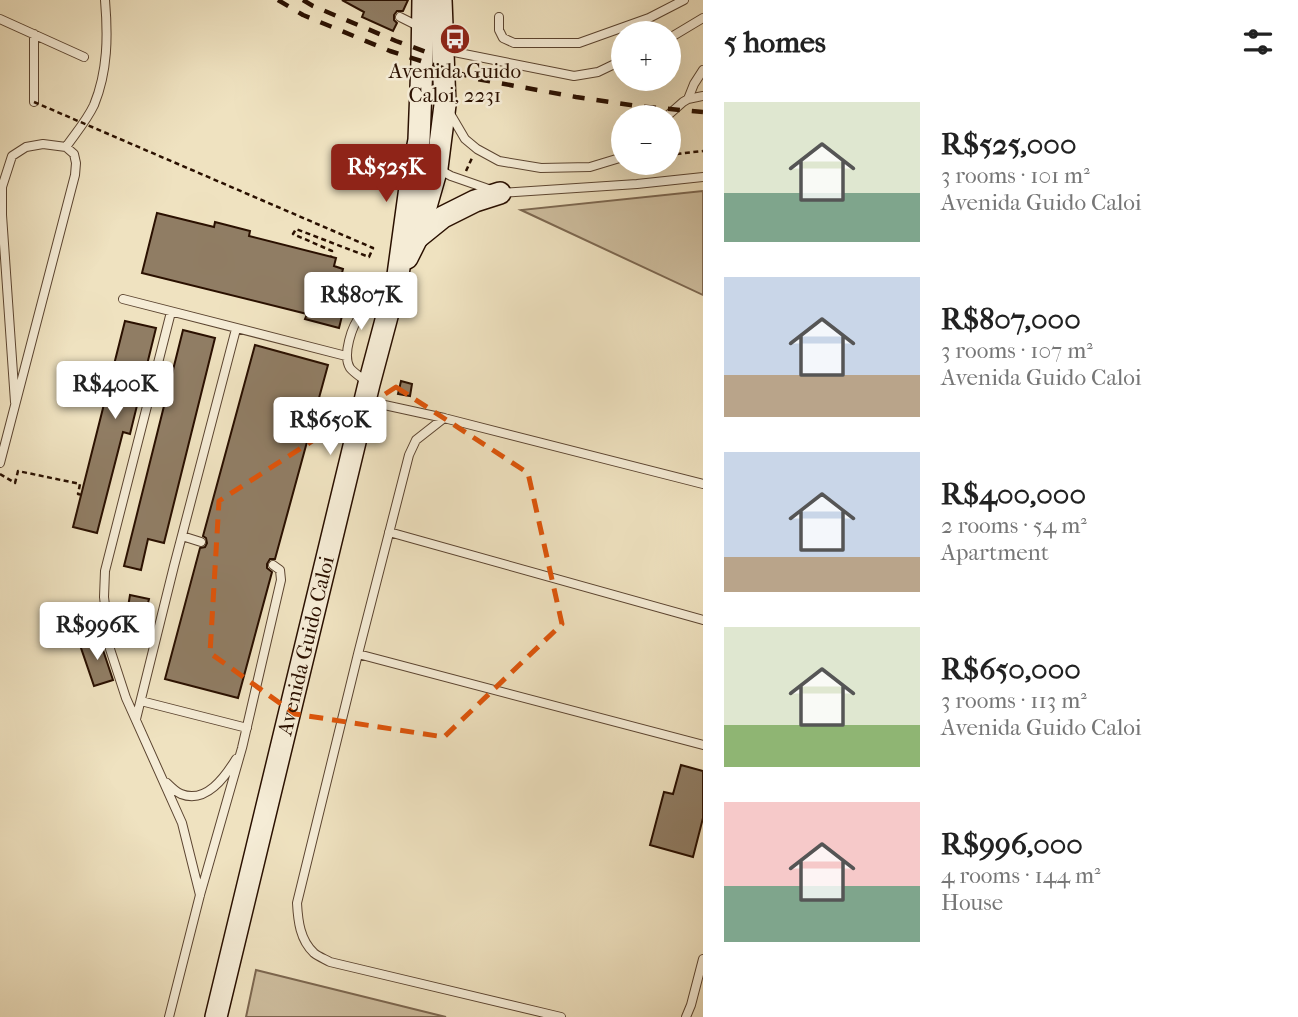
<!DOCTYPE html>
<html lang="en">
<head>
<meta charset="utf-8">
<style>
	body { margin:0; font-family:"IM FELL French Canon",serif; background:#f2f2f2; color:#222; height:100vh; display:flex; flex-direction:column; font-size:26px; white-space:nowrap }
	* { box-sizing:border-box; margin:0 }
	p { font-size:23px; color:#767676 }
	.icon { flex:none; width:38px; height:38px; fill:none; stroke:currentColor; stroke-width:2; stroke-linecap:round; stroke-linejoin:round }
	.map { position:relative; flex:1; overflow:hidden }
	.panel { display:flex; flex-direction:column; background:#fff; width:595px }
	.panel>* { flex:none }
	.fabs { position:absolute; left:611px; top:21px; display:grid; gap:14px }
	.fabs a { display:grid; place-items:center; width:70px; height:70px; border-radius:50%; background:#fff; box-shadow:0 7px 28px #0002; font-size:35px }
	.price { position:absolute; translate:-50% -60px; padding:0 16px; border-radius:7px; background:#fff; color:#222; font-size:23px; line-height:46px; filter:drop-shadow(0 2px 4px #0008) }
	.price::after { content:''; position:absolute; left:50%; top:42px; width:21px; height:16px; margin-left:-10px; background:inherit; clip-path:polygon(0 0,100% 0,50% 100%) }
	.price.selected { background:#8f2418; color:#fff }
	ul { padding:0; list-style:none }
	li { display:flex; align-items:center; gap:21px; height:175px; padding:0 21px }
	li span { display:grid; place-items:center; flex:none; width:196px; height:140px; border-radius:0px; color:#555 }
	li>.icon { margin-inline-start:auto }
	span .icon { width:84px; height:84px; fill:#fffc; stroke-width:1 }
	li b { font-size:30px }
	h2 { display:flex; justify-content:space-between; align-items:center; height:84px; padding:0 21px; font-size:30px }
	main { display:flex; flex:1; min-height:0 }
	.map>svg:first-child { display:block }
	.green { fill:#cebe9f; stroke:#7c6750; stroke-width:2 }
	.building { fill:#907d64; stroke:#2a1000; stroke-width:2 }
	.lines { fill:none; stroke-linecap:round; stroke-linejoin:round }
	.service-casing { stroke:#5b4430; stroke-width:10 }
	.secondary-casing { stroke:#2a1000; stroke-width:24 }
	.path { stroke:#2a1000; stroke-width:2.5; stroke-dasharray:5 3.5; stroke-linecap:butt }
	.service { stroke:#f5ecd6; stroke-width:8 }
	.secondary { stroke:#f5ecd6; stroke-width:21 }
	.rail { stroke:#2a1000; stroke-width:4.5; stroke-dasharray:12 12; stroke-linecap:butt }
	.path-bridge { stroke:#2a1000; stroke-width:2.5; stroke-dasharray:5 3.5; stroke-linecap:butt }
	.marked { fill:none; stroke:#de550b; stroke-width:5; stroke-dasharray:14 9; stroke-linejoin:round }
	.labels { text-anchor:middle; stroke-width:5; stroke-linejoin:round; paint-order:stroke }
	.poi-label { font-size:21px; fill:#2a1000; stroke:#f5ecd6 }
	.street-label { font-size:21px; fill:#2a1000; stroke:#f5ecd6 }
</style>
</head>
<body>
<main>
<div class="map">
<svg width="703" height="1017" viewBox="0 0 703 1017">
	<rect width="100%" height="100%" fill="#efe2c0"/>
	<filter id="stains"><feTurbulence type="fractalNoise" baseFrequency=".00286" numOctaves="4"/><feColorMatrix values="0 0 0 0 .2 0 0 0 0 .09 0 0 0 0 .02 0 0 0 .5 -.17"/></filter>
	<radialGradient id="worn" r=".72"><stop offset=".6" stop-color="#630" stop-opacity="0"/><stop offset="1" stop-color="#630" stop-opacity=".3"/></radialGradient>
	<path class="green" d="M 703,191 L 703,295 L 521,210 Z
		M 256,970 L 446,1017 L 246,1017 Z"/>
	<path class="building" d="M 342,0 L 408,0 L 403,11 L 397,11 L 394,15 L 394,20 L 397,23 L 393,31 L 362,17 L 364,12 Z
		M 157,213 L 214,227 L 215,222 L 250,231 L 249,236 L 336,258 L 334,266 L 343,269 L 337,293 L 347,296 L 339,328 L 305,319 L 307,314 L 142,273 Z
		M 125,321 L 156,328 L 130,434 L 123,432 L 97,533 L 73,527 Z
		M 183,330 L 215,338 L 164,543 L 148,539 L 141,570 L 124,566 Z
		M 255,345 L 328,365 L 275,559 L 270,559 L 267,564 L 267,568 L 272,572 L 238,698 L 165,679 L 200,548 L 205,547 L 207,543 L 206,538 L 203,536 Z
		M 401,381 L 412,384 L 410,396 L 398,394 Z
		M 130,595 L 149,599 L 146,611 L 128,607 Z
		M 99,638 L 113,680 L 94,686 L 80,645 Z
		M 681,765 L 703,771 L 703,818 L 693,857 L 650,845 L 664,792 L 673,794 Z"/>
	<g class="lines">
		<g class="service-casing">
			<path id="service" d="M 400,17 L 420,27
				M 499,17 L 499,30 L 503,38 L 514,43 L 579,43 L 649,18 L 684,0
				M 0,19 L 84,57
				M 34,34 L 34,102
				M 668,39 L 703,18
				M 444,50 L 574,76 L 598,72 L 623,60
				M 688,99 L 703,96
				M 448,110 L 465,139 L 477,149 L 499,161 L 541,168 L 590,167 L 623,157
				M 666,117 L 683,102 L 688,99 L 694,84 L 703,70
				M 66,147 C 75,134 87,120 94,105 C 108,71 108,35 105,0
				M 438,169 L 451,176 L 500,193 L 637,184 L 703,177
				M 123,299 L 346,356
				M 171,312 L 105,571 L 104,597 L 110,649 L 126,698 L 182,823 L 200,895
				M 367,382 C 362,378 354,373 350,368 C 342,355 352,325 361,315 C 368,306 378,300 388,295
				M 366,401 L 444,418 L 703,484
				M 444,418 L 416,440 L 409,455 L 358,654 L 297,903 C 298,921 300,940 314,953 C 319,957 325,959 330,962 L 561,1017
				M 0,463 L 75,175 L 76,163 L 74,154 L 66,147 L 43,144 L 26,147 L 12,156 L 2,187 L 2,215 L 15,402
				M 389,532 L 703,620
				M 182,536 L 201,542
				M 358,654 L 703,745
				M 141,701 L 247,728
				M 136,719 L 174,566 L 236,329
				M 167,783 C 171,787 176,792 181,794 C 206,804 225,777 236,759
				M 169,1017 L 200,895 L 242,748 L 281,580 L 280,570 L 273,565
				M 686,1017 L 691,1005 L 703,959"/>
		</g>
		<g class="secondary-casing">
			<g id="secondary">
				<path d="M 417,238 L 443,217 L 475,201 L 500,193"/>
				<path d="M 407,258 L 417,238 L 437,168 L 445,105 L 441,0"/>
				<path id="s1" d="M 216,1017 L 369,384 L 398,275 L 411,180 L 419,140 L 422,62 L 423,0"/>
			</g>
		</g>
		<path class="path" d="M 668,155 L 703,151
			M 466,171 L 472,158
			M 0,474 L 15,483 L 18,471 L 80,484 L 78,494 L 82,495"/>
		<use href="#service" class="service"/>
		<use href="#secondary" class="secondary"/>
		<path class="rail" d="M 278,0 L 303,15 L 390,51 L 477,79 L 576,97 L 637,106 L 703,112
			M 303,0 L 313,6 L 396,41 L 432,54"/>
		<path class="path-bridge" d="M 34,102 L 373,248 L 369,257 L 296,229 L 293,234 L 332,251 L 331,256"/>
	</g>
	<path class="marked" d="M 396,387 L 528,473 L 562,624 L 444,737 L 295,714 L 210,653 L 219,501 Z"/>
	<defs>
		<g id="bus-disc" transform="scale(1.575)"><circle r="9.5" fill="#8f2418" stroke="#f5ecd6"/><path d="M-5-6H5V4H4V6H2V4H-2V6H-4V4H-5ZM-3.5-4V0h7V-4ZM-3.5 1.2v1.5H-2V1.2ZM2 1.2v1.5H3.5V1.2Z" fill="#fff"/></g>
	</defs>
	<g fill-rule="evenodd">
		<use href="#bus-disc" x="455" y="39"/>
	</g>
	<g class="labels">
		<g class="poi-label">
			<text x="455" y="78">Avenida Guido<tspan x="455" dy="24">Caloi, 2231</tspan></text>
		</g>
		<g class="street-label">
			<text dy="7" stroke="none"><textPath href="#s1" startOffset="382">Avenida Guido Caloi</textPath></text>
		</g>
	</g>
	<rect width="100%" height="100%" filter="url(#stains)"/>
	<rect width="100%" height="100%" fill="url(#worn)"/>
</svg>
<div class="fabs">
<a>+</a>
<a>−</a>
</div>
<b class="price selected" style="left:386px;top:204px">R$525K</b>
<b class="price" style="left:361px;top:332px">R$807K</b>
<b class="price" style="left:115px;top:421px">R$400K</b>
<b class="price" style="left:330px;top:457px">R$650K</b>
<b class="price" style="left:97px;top:662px">R$996K</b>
</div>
<section class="panel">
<h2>5 homes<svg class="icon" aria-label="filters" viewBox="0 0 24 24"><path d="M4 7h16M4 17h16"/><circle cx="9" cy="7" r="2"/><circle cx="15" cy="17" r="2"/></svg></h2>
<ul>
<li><span style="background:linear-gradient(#dfe7d0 65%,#7fa58c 0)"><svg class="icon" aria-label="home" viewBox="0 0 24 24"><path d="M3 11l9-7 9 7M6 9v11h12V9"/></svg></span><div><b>R$525,000</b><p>3 rooms · 101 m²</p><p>Avenida Guido Caloi</p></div></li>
<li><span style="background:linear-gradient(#c9d6e8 70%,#b9a48a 0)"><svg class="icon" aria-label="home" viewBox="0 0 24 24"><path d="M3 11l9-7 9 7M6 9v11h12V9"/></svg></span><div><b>R$807,000</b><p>3 rooms · 107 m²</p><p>Avenida Guido Caloi</p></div></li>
<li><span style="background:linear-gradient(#c9d6e8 75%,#b9a48a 0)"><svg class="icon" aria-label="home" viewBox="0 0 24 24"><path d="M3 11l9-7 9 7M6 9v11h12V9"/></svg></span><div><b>R$400,000</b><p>2 rooms · 54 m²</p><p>Apartment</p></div></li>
<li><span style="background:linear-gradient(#dfe7d0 70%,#8fb573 0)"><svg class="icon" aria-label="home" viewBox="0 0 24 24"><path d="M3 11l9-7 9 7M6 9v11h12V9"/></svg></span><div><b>R$650,000</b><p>3 rooms · 113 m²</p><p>Avenida Guido Caloi</p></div></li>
<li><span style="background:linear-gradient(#f6c9c9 60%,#7fa58c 0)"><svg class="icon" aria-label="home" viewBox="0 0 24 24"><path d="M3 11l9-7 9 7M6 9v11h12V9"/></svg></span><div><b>R$996,000</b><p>4 rooms · 144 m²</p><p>House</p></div></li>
</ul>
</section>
</main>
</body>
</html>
